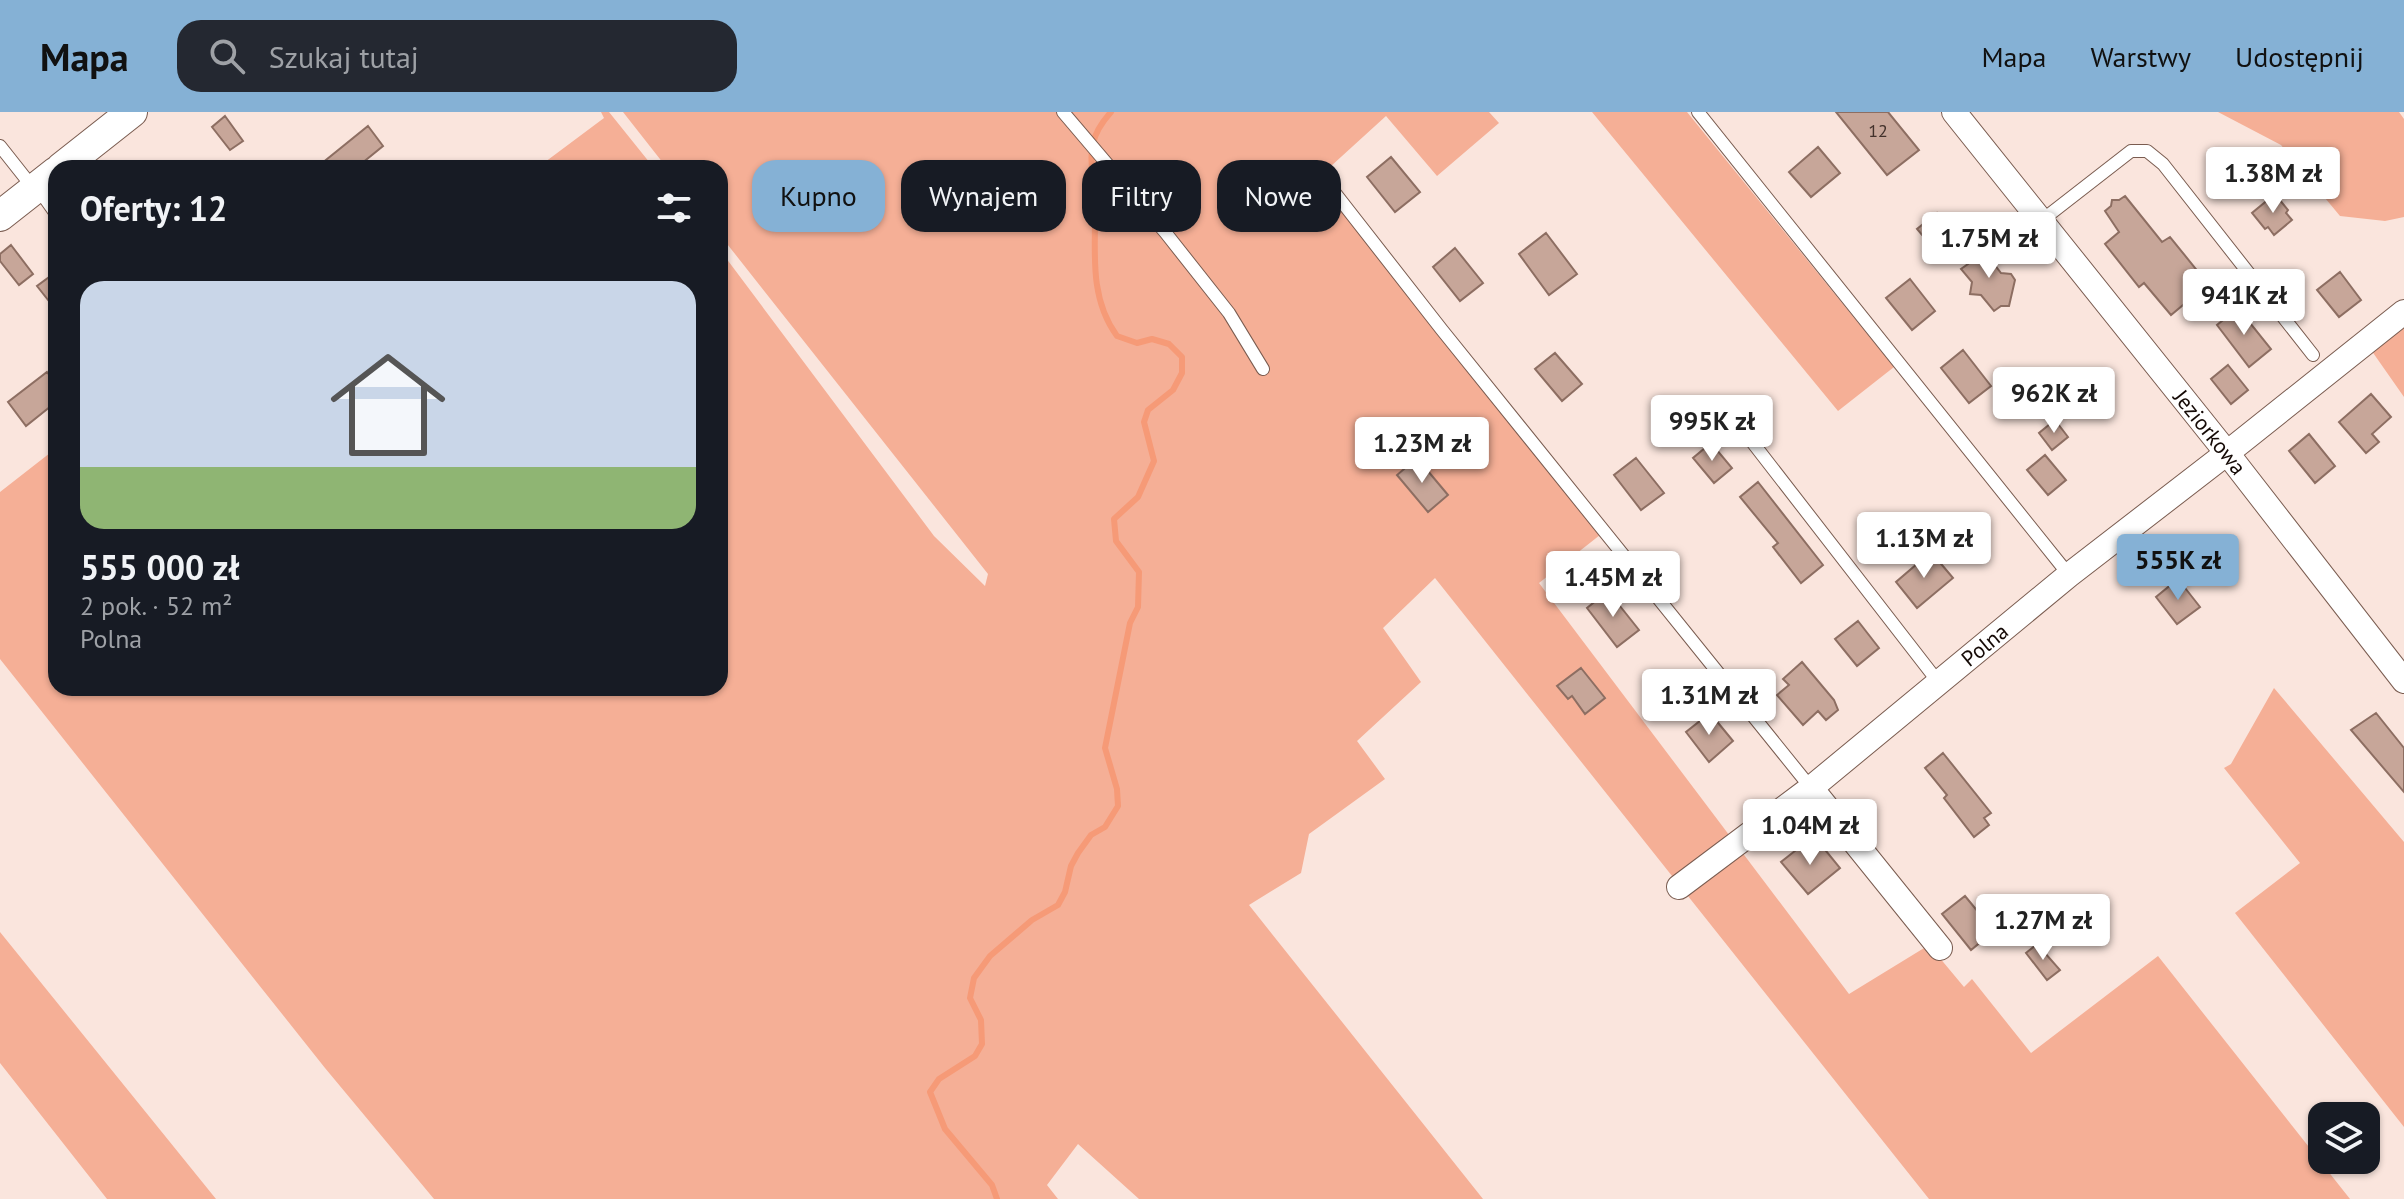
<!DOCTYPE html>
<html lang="pl">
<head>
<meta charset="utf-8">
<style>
	body { margin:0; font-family:"PT Sans",sans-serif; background:#242831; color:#f1f3f6; height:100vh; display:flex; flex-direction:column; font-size:30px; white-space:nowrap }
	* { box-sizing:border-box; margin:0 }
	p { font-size:26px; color:#9ea1a6 }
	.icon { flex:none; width:44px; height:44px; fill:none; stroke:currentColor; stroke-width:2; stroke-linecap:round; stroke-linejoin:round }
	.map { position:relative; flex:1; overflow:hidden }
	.panel { position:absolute; left:48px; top:48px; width:680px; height:536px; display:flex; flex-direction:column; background:#171b24; border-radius:24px; box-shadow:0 2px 6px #0004 }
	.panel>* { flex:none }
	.top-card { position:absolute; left:752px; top:48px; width:760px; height:72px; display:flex; gap:16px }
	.controls { position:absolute; left:2308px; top:990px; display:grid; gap:16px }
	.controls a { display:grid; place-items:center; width:72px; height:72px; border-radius:16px; background:#171b24; box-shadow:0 2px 6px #0004; font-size:40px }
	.price { position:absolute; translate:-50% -68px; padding:0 18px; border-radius:8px; background:#fff; color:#222; font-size:26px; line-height:52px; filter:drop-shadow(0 2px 4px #0008) }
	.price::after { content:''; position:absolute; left:50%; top:48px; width:24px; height:18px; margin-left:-12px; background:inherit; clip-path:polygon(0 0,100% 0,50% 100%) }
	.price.selected { background:#85b1d5; color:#111 }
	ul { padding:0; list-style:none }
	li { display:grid; align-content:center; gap:16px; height:424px; padding:0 32px }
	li+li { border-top:2px solid #363941 }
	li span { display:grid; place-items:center; height:248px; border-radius:24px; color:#555 }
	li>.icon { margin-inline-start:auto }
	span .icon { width:144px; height:144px; fill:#fffc; stroke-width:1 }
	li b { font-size:34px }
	h2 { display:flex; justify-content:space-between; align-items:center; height:96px; padding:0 32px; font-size:34px }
	.chip { padding:0 28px; border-radius:24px; background:#171b24; box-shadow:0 2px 6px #0004; font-size:28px; line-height:72px }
	.chip.selected { background:#85b1d5; color:#111 }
	header { display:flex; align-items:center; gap:48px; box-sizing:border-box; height:112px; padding:0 40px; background:#85b1d5; color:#111 }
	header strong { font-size:38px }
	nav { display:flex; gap:44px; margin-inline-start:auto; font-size:28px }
	.search { width:560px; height:72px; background:#242831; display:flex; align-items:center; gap:20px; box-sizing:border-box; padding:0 28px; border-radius:24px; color:#9ea1a6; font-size:30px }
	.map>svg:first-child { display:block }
	.green { fill:#f5af96 }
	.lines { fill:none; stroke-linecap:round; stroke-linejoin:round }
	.stream { stroke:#f69a77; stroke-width:6 }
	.building { fill:#c7a699; stroke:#8d6e62; stroke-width:2 }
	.service-casing { stroke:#7a5c50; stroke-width:14 }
	.minor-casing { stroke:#7a5c50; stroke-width:26 }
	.tertiary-casing { stroke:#7a5c50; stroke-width:32 }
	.service { stroke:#fff; stroke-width:12 }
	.minor { stroke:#fff; stroke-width:24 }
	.tertiary { stroke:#fff; stroke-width:30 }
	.labels { text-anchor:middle; stroke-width:6; stroke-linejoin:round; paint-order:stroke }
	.number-label { font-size:18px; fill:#42312b }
	.street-label { font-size:22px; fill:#150a06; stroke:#fae5dd }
</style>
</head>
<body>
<header>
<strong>Mapa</strong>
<div class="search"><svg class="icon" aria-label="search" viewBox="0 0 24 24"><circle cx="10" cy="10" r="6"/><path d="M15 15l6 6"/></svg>Szukaj tutaj</div>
<nav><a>Mapa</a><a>Warstwy</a><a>Udostępnij</a></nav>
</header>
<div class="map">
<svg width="2404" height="1087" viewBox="0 0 2404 1087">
	<rect width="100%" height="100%" fill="#fae5dd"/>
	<path class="green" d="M 601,0 L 609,0 L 654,56 L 537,56 L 604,6 Z
		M 623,0 L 1489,0 L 1499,11 L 1437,64 L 1386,4 L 1319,65 L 1600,423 L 1539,471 L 1849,882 L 1929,833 L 1964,875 L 1972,867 L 2031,941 L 2158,844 L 2350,1087 L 1929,1087 L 1435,466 L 1383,516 L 1421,570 L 1357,629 L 1385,667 L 1309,722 L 1301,761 L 1249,793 L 1483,1087 L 1139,1087 L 1078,1032 L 1047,1073 L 1058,1087 L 434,1087 L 325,956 L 0,547 L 0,380 L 50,341 L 56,343 L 56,576 L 720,576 L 720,138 L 934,424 L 985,474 L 988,462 L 720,123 L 720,56 L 667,56 Z
		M 1592,0 L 1687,0 L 1894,255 L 1838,299 Z
		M 2218,0 L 2399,0 L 2404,7 L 2404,105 L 2385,109 L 2340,104 L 2281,33 Z
		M 2404,207 L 2404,285 L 2369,235 Z
		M 2274,576 L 2404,730 L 2404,1015 L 2235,801 L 2300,751 L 2224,656 L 2231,652 Z
		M 0,820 L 216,1087 L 107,1087 L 0,951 Z"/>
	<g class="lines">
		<path class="stream" d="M 997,1087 L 992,1073 L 945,1017 L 930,980 L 939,967 L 975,944 L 982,932 L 981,908 L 970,886 L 974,866 L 990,844 L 1032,808 L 1058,793 L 1065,780 L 1071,754 L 1078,741 L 1091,723 L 1105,715 L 1118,694 L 1117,677 L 1105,636 L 1130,511 L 1138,495 L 1139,460 L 1116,429 L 1114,407 L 1138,385 L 1154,349 L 1144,310 L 1148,298 L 1173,278 L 1182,261 L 1182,245 L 1169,232 L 1152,227 L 1137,231 L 1117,224 C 1086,182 1097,129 1095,81 C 1094,64 1089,49 1093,32 C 1095,20 1103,9 1111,0"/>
	</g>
	<path class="building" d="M 1836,0 L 1888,0 L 1919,38 L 1887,63 Z
		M 225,4 L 243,29 L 230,38 L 212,15 Z
		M 368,14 L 383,34 L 356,56 L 316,56 Z
		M 1818,35 L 1840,61 L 1811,85 L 1789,60 Z
		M 1391,45 L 1420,80 L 1395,100 L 1367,65 Z
		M 2275,82 L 2288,98 L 2286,101 L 2292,108 L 2274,123 L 2268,115 L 2265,117 L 2252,101 Z
		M 2125,84 L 2162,130 L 2170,125 L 2208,172 L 2171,203 L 2144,171 L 2139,175 L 2105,132 L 2119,120 L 2105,99 L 2111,94 L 2112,88 L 2119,88 Z
		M 1937,101 L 1949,115 L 1929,131 L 1917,117 Z
		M 1546,121 L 1577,162 L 1549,183 L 1519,142 Z
		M 11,133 L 33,162 L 19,173 L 0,149 L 0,142 Z
		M 1981,135 L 2001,161 L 2011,162 L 2015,168 L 2009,194 L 2001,194 L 1994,199 L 1981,183 L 1970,182 L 1972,170 L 1961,157 L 1968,152 L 1965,148 Z
		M 1455,136 L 1483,171 L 1460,189 L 1433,155 Z
		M 56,160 L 56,198 L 37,174 Z
		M 2340,160 L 2361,188 L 2339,205 L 2317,178 Z
		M 1910,167 L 1935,199 L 1912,218 L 1886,186 Z
		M 2238,196 L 2271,237 L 2249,255 L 2217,213 Z
		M 1963,238 L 1991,274 L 1969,291 L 1941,256 Z
		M 1555,241 L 1582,272 L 1562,289 L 1535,257 Z
		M 2228,253 L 2248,278 L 2231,292 L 2211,267 Z
		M 47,260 L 56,272 L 56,290 L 26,314 L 8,290 Z
		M 2371,282 L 2391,305 L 2372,322 L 2379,330 L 2366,341 L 2339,310 Z
		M 2055,308 L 2068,325 L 2052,338 L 2039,321 Z
		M 2309,322 L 2335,354 L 2315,371 L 2289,339 Z
		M 1711,331 L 1732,356 L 1714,371 L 1693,346 Z
		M 2045,343 L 2066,368 L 2048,383 L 2027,358 Z
		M 1417,346 L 1448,383 L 1428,400 L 1397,363 Z
		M 1636,346 L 1664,381 L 1641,398 L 1614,363 Z
		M 1758,370 L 1823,453 L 1801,471 L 1773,435 L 1778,431 L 1740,385 Z
		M 1931,440 L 1953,466 L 1917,496 L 1896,470 Z
		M 2178,467 L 2200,495 L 2177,512 L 2156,485 Z
		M 1608,479 L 1639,518 L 1617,535 L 1587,496 Z
		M 1858,509 L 1879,536 L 1857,554 L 1835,527 Z
		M 1802,550 L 1834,588 L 1838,598 L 1826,608 L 1818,599 L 1803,613 L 1777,583 L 1789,573 L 1783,567 Z
		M 1581,556 L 1605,586 L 1585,602 L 1572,584 L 1568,587 L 1557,574 Z
		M 1710,601 L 1733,629 L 1709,650 L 1686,620 Z
		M 2376,601 L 2404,636 L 2404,680 L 2351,618 Z
		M 1943,641 L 1991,701 L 1984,706 L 1989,713 L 1974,725 L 1944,686 L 1947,683 L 1925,656 Z
		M 1805,731 L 1814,741 L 1822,734 L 1840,756 L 1808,782 L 1781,750 Z
		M 1965,784 L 1979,801 L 1985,796 L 2000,814 L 1971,838 L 1942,802 Z
		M 2037,832 L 2060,858 L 2047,868 L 2026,841 Z"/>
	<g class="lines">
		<g class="service-casing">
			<path id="service" d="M 1063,0 L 1165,120 L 1229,201 L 1263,257
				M 1698,0 L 2069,463
				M 0,34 L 34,77
				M 1324,67 L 1442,218 L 1811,676
				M 37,75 L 56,102
				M 2041,109 L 2131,39 L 2147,39 L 2163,52 L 2313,243
				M 1746,322 L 1939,571"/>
		</g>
		<g class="minor-casing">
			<g id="minor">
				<path id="s1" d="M 1954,0 L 2227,341 L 2404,569"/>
				<path d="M 1811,676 L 1940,836"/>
				<path id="s2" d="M 1679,775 L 1811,676 L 2069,463 L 2227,341 L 2404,200"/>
			</g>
		</g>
		<g class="tertiary-casing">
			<path id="tertiary" d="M 61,56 L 132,0
				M 0,104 L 56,60"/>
		</g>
		<use href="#service" class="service"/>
		<use href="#minor" class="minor"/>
		<use href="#tertiary" class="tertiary"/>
	</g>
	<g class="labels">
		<g class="number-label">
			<text x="1878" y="25">12</text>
		</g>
		<g class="street-label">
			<text dy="8" stroke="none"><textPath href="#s1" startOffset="410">Jeziorkowa</textPath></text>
			<text dy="8" stroke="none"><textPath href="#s2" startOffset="390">Polna</textPath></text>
		</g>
	</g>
</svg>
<div class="controls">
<a><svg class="icon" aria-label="layers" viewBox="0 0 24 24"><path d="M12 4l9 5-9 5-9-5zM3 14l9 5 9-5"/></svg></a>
</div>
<b class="price" style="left:2273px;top:103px">1.38M zł</b>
<b class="price" style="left:1989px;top:168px">1.75M zł</b>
<b class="price" style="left:2244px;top:225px">941K zł</b>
<b class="price" style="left:2054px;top:323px">962K zł</b>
<b class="price" style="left:1712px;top:351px">995K zł</b>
<b class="price" style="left:1422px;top:373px">1.23M zł</b>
<b class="price" style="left:1924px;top:468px">1.13M zł</b>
<b class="price selected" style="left:2178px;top:490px">555K zł</b>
<b class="price" style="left:1613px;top:507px">1.45M zł</b>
<b class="price" style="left:1709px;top:625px">1.31M zł</b>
<b class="price" style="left:1810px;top:755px">1.04M zł</b>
<b class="price" style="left:2043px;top:850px">1.27M zł</b>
<div class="top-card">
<a class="chip selected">Kupno</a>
<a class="chip">Wynajem</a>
<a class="chip">Filtry</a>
<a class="chip">Nowe</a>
</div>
<section class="panel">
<h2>Oferty: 12<svg class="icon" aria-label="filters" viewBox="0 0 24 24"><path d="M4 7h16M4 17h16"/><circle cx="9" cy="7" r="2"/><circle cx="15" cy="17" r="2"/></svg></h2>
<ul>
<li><span style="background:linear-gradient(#c9d6e8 75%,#8fb573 0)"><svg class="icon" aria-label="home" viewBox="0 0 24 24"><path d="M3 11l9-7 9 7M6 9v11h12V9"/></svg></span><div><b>555 000 zł</b><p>2 pok. · 52 m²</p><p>Polna</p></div></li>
</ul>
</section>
</div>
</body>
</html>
